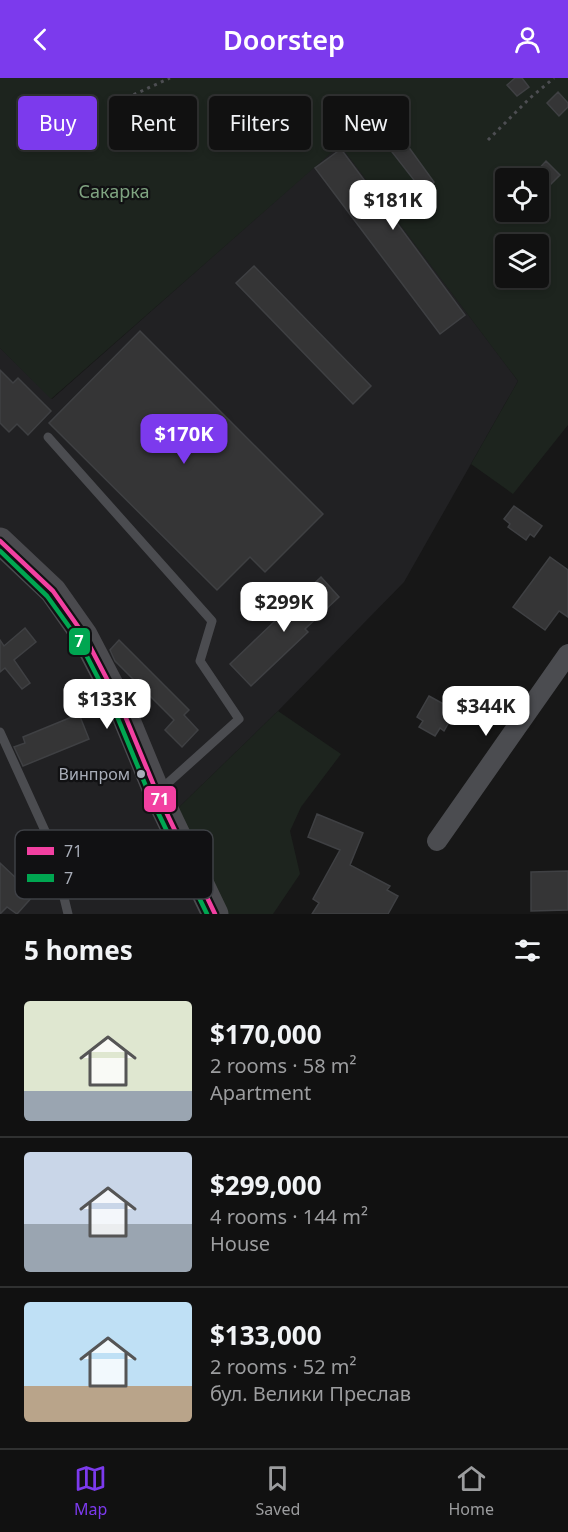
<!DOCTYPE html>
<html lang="en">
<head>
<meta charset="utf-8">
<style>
	body { margin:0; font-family:"Noto Sans",sans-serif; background:#1e1f1f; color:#f1f3f6; height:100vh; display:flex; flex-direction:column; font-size:22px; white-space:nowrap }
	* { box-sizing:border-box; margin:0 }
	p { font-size:20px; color:#9c9d9f }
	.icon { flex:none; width:33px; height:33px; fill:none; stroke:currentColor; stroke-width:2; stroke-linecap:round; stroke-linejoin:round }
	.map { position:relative; height:836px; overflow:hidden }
	.details { display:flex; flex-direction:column; background:#111; flex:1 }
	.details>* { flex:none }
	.top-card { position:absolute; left:18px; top:18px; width:532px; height:54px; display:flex; gap:12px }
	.buttons { position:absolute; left:495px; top:90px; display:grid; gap:12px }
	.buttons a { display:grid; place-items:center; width:54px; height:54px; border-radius:6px; background:#111; box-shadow:0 3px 9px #0003,0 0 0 2px #303131; font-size:30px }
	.price { position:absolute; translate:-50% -51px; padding:0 14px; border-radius:12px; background:#fff; color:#222; font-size:20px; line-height:39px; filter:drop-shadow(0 2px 3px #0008) }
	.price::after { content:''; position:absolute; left:50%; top:36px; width:18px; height:14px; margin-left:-9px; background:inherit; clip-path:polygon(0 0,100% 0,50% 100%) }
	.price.active { background:#7c3aed; color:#fff }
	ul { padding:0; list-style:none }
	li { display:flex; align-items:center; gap:18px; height:150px; padding:0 24px }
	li+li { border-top:2px solid #303131 }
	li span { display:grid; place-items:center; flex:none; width:168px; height:120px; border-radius:6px; color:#555 }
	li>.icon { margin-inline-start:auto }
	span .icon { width:72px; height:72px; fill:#fffc; stroke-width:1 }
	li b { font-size:26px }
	h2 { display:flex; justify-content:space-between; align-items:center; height:72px; padding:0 24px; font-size:26px }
	.tag { padding:0 21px; border-radius:6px; background:#111; box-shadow:0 3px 9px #0003,0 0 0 2px #303131; font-size:21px; line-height:54px }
	.tag.active { background:#7c3aed; color:#fff }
	header { display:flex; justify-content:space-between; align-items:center; height:78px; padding:0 24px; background:#7c3aed; color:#fff; font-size:27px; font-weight:600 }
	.tab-bar { display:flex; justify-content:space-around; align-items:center; height:84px; border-top:2px solid #303131; background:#111; font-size:16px; color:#9c9d9f }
	.tab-bar a { display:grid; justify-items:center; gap:3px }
	.tab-bar .active { color:#7c3aed }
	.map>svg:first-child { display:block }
	.built { fill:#212123 }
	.green { fill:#1d241e; fill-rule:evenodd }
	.building { fill:#353536; stroke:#3f4043; stroke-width:1.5 }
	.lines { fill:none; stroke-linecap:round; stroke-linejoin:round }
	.path { stroke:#4d4e52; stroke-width:3; stroke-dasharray:3 4.5; stroke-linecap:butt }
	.service { stroke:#4b4c50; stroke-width:9 }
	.minor { stroke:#4b4c50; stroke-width:20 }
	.secondary { stroke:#4a4a4e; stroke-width:27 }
	.bus-1-casing { stroke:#111113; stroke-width:9 }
	.bus-2-casing { stroke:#111113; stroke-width:9 }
	.bus-1 { stroke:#f240a1; stroke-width:4.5 }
	.bus-2 { stroke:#00a651; stroke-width:4.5 }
	.bus-dot { fill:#a8adb8; stroke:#111113; stroke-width:2 }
	.labels { text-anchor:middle; stroke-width:4.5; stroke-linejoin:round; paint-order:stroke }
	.bus-label { font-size:16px; fill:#a8adb8; stroke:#111113; text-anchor:end }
	.park-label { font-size:18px; fill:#7fa381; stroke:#111113 }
	.key { fill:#111113; stroke:#3e4045; stroke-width:1.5 }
	.key-label { font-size:16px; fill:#a8adb8 }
	.line-badge { stroke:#111113; stroke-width:2 }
	.badge-label { font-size:16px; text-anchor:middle; font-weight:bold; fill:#fff }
</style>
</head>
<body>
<header><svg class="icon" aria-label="back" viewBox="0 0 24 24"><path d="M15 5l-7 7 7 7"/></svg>Doorstep<svg class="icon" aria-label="person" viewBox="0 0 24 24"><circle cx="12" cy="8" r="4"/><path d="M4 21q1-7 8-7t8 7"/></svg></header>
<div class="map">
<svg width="568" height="836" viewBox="0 0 568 836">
	<rect width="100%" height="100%" fill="#171717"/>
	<path class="built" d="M 340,66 L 518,303 L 404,504 L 278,633 L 169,739 L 215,836 L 0,836 L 0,270 L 52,321 Z"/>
	<path class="green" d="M 0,0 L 568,0 L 568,347 L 513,416 L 471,386 L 518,303 L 340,67 L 51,321 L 0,270 ZM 506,100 L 538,100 L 538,134 L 506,134 ZM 506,166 L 538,166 L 538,200 L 506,200 Z
		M 278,633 L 341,676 L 301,729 L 290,753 L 300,796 L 273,836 L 215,836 L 169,739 Z"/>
	<path class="building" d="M 515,0 L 522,0 L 529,9 L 517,18 L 507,7 Z
		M 558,14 L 568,25 L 568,29 L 559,38 L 547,25 Z
		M 405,64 L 434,104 L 391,137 L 465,237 L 440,256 L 315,90 L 341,71 L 382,126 L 414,102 L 392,74 Z
		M 546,83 L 560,97 L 549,108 L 535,95 Z
		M 254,188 L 371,308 L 353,326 L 236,205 Z
		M 140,253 L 323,436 L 265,494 L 250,479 L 217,512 L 49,345 Z
		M 0,292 L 13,305 L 18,300 L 51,333 L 28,357 L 17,346 L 9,354 L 0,345 Z
		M 514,428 L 542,448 L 534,459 L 530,456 L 526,462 L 508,449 L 510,446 L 504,441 Z
		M 550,479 L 568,492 L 568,539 L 559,533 L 545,552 L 513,529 Z
		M 321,499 L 339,519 L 305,551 L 308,554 L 251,608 L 230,586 Z
		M 25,550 L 36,564 L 14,582 L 30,605 L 22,611 L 5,590 L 0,594 L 0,562 L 4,568 Z
		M 119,562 L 189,632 L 184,637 L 198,652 L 182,669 L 165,652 L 174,642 L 115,583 L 110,572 Z
		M 429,618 L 451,630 L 447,637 L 452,639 L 444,653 L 440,650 L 435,658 L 419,649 L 423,643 L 417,639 Z
		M 79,636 L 89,661 L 23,688 L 14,669 L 25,665 L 23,659 Z
		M 317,736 L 363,755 L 350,787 L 390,808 L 387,812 L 398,818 L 388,836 L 312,836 L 319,825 L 313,821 L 340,772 L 308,759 Z
		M 0,785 L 34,817 L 17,836 L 7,829 L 0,836 Z
		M 568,793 L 568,832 L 531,833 L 531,794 Z"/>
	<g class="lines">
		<path class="path" d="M 120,23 L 170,0
			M 488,62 L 530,20 L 554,0"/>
		<path class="service" d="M 48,359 L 212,543 L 200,583 L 239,641 L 159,713
			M 0,654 L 51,766 L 68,836"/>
		<path class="minor" d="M 437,763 L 568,576"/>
		<path class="secondary" d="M 0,463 L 53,513 L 84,557 L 121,628 L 157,715 L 215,836"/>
		<g class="bus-1-casing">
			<path id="bus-1" d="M 0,463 L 53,513 L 84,557 L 121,628 L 157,715 L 215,836"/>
		</g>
		<g class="bus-2-casing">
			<path id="bus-2" d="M 0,473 L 47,518 L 78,561 L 114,631 L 150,718 L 207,836"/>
		</g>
		<use href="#bus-1" class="bus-1"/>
		<use href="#bus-2" class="bus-2"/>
	</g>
	<circle class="bus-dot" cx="141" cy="696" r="5"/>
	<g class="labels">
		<g class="bus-label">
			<text x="130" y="702">Винпром</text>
		</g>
		<g class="park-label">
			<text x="114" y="120">Сакарка</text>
		</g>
	</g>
	<rect x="15" y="752" width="198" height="69" rx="9" class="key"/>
	<rect x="27" y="769" width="27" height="8" fill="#f240a1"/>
	<rect x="27" y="796" width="27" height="8" fill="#00a651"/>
	<g class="key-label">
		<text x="64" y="779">71</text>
		<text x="64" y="806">7</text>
	</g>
	<g class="line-badge">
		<rect x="68" y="549" width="23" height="29" rx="6" fill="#00a651"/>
		<rect x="143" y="707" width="34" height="28" rx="6" fill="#f240a1"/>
	</g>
	<g class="badge-label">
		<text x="79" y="569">7</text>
		<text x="160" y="727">71</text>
	</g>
</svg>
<div class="buttons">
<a><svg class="icon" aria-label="locate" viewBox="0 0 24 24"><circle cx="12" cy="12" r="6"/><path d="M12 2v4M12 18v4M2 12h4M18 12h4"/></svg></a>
<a><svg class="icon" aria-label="layers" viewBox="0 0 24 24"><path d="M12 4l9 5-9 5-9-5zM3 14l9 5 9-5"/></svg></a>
</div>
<b class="price" style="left:393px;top:153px">$181K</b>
<b class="price active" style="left:184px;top:387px">$170K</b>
<b class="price" style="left:284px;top:555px">$299K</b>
<b class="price" style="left:107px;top:652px">$133K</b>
<b class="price" style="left:486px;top:659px">$344K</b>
<div class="top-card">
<a class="tag active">Buy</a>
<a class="tag">Rent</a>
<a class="tag">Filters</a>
<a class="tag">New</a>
</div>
</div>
<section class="details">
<h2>5 homes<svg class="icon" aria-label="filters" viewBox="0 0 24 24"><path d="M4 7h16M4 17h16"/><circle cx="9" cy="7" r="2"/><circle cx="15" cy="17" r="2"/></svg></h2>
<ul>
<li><span style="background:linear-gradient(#dfe7d0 75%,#9aa5b1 0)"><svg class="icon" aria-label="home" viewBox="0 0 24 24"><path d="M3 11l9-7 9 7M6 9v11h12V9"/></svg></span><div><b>$170,000</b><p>2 rooms · 58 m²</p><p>Apartment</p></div></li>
<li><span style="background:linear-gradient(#c9d6e8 60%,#9aa5b1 0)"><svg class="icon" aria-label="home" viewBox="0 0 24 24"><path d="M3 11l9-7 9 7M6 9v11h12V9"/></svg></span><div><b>$299,000</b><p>4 rooms · 144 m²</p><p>House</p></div></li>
<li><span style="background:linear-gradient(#bfe0f5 70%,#b9a48a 0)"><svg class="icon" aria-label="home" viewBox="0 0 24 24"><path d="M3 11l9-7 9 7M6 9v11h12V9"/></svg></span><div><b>$133,000</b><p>2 rooms · 52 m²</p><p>бул. Велики Преслав</p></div></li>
</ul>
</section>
<nav class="tab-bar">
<a class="active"><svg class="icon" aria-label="map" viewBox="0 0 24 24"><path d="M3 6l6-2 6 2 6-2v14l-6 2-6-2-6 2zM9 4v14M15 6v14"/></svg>Map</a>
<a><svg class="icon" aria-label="saved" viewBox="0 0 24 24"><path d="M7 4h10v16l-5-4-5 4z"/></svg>Saved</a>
<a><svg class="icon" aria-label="home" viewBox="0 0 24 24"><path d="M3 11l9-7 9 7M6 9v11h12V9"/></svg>Home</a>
</nav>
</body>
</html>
